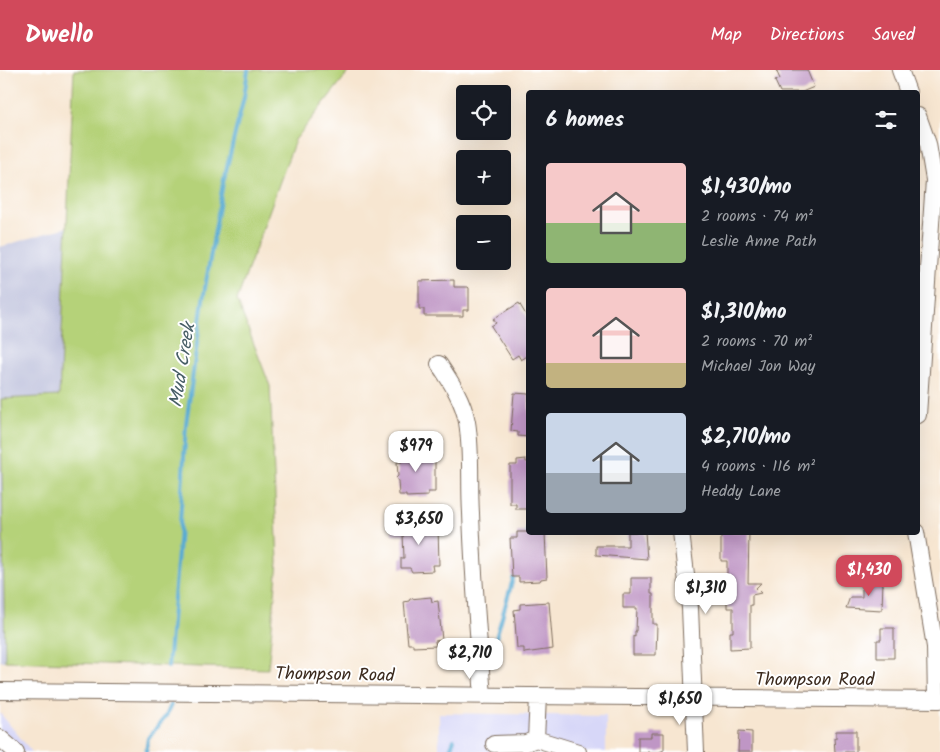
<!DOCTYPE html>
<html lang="en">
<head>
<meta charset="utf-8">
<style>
	body { margin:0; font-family:Kalam,sans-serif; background:#242831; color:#f1f3f6; height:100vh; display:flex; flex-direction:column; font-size:19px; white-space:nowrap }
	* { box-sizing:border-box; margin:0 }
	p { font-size:16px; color:#9ea1a6 }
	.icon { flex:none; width:28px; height:28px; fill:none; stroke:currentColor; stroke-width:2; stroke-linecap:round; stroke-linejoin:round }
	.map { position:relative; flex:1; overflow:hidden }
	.details { position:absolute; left:526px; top:20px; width:394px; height:445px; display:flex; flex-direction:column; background:#171b24; border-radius:5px; box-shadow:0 5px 20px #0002 }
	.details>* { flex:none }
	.fabs { position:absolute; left:456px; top:15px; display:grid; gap:10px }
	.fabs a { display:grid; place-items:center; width:55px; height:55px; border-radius:5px; background:#171b24; box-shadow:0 5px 20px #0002; font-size:25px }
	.price { position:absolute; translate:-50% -42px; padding:0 11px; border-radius:10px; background:#fff; color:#222; font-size:16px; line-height:32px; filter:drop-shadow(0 1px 2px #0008) }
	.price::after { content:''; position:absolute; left:50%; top:30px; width:15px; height:11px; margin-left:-8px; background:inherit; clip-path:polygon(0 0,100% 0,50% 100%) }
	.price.on { background:#d1495b; color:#fff }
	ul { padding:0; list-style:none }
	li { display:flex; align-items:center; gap:15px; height:125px; padding:0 20px }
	li span { display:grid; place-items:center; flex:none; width:140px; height:100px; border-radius:5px; color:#555 }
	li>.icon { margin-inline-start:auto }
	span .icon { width:60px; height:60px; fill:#fffc; stroke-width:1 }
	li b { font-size:21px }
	h2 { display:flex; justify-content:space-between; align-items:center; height:60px; padding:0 20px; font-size:21px }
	header { display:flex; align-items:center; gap:30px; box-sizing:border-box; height:70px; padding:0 25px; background:#d1495b; color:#fff }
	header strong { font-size:24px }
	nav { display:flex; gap:28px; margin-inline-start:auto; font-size:18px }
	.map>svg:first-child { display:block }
	.built { fill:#d7d7f8 }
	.industrial { fill:#bfc2dd }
	.green { fill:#b5d279; stroke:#787e4c }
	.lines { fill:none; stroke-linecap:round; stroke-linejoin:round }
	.stream { stroke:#58abd3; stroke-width:4 }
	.building { fill:#bf96c5 }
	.minor-casing { stroke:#7d6c5d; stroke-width:18 }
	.minor { stroke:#fff; stroke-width:16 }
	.labels { text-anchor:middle; stroke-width:4; stroke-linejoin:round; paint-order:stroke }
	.street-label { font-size:18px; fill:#3b2a1e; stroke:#fff }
	.water-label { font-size:19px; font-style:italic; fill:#475e66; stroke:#fff }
</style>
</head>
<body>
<header>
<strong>Dwello</strong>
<nav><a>Map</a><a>Directions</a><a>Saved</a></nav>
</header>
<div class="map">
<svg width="940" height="682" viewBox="0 0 940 682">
	<rect width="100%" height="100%" fill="#fff"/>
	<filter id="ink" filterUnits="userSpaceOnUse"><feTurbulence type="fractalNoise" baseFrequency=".02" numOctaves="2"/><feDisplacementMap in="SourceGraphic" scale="10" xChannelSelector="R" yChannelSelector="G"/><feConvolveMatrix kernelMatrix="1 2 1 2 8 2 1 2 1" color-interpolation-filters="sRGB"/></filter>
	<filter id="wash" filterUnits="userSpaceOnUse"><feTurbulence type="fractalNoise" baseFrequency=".0096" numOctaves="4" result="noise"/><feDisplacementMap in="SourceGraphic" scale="20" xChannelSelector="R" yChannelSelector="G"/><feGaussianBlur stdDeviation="1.12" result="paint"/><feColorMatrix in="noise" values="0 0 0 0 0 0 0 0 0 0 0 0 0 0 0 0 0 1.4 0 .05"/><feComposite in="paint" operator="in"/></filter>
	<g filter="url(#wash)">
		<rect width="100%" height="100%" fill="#f7e6d1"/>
		<path class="built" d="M 0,643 L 32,682 L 0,682 Z
			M 439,643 L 606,646 L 606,682 L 439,682 Z"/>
		<path class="industrial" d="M 67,157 L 59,327 L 1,330 L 5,591 L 0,591 L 0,177 Z"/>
		<path class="green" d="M 74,0 L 350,0 L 295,70 L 237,230 L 270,316 L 278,492 L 268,599 L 5,591 L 1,329 L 59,326 Z"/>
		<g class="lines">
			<path class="stream" d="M 525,467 L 529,454
				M 491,585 L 515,502
				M 168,597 L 179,471 L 186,354 L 203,230 L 223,113 L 244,27 L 248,0
				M 146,682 L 148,668 L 166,646 L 171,635
				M 449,682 L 454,670"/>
		</g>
		<g id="blocks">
			<path class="building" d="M 776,0 L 807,0 L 814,17 L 802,22 L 780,22 L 775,11 L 780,9 Z
				M 454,210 L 454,217 L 468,217 L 469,218 L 469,240 L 463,240 L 463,246 L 424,246 L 424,239 L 419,239 L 419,211 Z
				M 519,233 L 529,250 L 529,285 L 521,290 L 518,285 L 512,289 L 491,256 L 496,253 L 493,249 Z
				M 514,323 L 529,324 L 529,367 L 518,366 L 518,362 L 511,361 Z
				M 408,378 L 429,378 L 429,383 L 435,383 L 435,422 L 428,422 L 428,426 L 406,427 L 406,425 L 399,425 L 398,411 L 396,408 L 398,406 L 397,392 L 402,392 L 401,379 Z
				M 526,389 L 526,392 L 529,392 L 529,439 L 516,439 L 516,434 L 510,434 L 510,395 L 517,395 L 517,390 Z
				M 431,452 L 432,457 L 438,456 L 439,495 L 432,495 L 433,501 L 412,502 L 410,498 L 401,498 L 401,488 L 404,488 L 403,464 L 392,464 L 392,454 Z
				M 517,462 L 545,462 L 547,508 L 541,509 L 540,511 L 519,512 L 519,507 L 512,507 L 510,468 L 517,468 Z
				M 628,462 L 645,462 L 647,489 L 596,485 L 596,476 L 628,476 Z
				M 721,462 L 749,462 L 748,513 L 761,513 L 756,518 L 761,523 L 752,525 L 752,535 L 750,535 L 750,578 L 730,579 L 730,562 L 733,562 L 733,538 L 727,538 L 727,491 L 721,491 Z
				M 631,508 L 651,508 L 651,524 L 653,524 L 653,554 L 657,554 L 656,585 L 633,585 L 633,566 L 635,567 L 635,561 L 636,561 L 637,538 L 623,538 L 623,524 L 631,524 Z
				M 862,510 L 883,511 L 882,540 L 846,538 L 850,527 L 862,527 Z
				M 431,527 L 432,532 L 438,531 L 442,570 L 435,571 L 436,576 L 413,577 L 413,574 L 408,574 L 404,532 L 409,531 L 410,529 Z
				M 549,532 L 553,579 L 524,583 L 524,578 L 517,578 L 514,540 L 520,539 L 520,534 Z
				M 881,558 L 894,558 L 894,588 L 877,588 L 877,570 L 881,570 Z
				M 739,661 L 752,662 L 752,682 L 738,682 Z
				M 836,661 L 856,661 L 856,682 L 835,682 L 834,668 L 836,668 Z
				M 651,663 L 664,663 L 664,680 L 659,682 L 638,682 L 638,667 L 651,667 Z"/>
		</g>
	</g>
	<g filter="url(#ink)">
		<use href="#blocks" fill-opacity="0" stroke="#7d6c5d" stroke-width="1"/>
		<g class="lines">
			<g class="minor-casing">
				<path id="minor" d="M 900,0 L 908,22
					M 918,46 L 928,74 L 934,110 L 918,345
					M 439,294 C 451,312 463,330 467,352 C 472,382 469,413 471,443 C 473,504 478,565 483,626
					M 681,462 L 690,538 L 696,682
					M 916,462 L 935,577 L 936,629
					M 0,621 L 940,630
					M 538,626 L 536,669 L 578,682
					M 0,668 L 16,682
					M 494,674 L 526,673 L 536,669"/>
			</g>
			<use href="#minor" class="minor"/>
		</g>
	</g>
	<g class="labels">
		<g class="street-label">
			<text transform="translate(335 604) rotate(1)" y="6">Thompson Road</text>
			<text x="815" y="615">Thompson Road</text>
		</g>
		<g class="water-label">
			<text transform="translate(181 295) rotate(-81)" y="7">Mud Creek</text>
		</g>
	</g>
</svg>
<div class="fabs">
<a><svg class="icon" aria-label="locate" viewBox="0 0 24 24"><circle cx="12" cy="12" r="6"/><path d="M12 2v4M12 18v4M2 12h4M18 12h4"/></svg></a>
<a>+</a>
<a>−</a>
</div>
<b class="price" style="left:416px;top:403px">$979</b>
<b class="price" style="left:419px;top:476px">$3,650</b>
<b class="price on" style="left:869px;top:527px">$1,430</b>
<b class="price" style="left:706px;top:545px">$1,310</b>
<b class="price" style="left:470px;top:610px">$2,710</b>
<b class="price" style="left:680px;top:656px">$1,650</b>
<section class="details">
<h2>6 homes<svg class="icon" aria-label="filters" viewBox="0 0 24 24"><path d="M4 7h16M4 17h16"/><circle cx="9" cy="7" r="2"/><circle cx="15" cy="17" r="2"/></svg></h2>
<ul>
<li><span style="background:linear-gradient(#f6c9c9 60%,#8fb573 0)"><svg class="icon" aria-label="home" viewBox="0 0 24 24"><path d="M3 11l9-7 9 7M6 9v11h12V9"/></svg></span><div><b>$1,430/mo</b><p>2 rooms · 74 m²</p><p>Leslie Anne Path</p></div></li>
<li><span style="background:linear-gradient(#f6c9c9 75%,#c2b280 0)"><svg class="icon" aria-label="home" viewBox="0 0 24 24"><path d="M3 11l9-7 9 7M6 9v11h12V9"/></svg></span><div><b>$1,310/mo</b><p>2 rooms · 70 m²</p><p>Michael Jon Way</p></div></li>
<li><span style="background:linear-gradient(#c9d6e8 60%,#9aa5b1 0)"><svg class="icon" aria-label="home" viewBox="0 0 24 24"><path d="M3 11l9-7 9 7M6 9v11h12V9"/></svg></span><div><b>$2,710/mo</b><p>4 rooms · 116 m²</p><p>Heddy Lane</p></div></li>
</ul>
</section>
</div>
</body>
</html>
